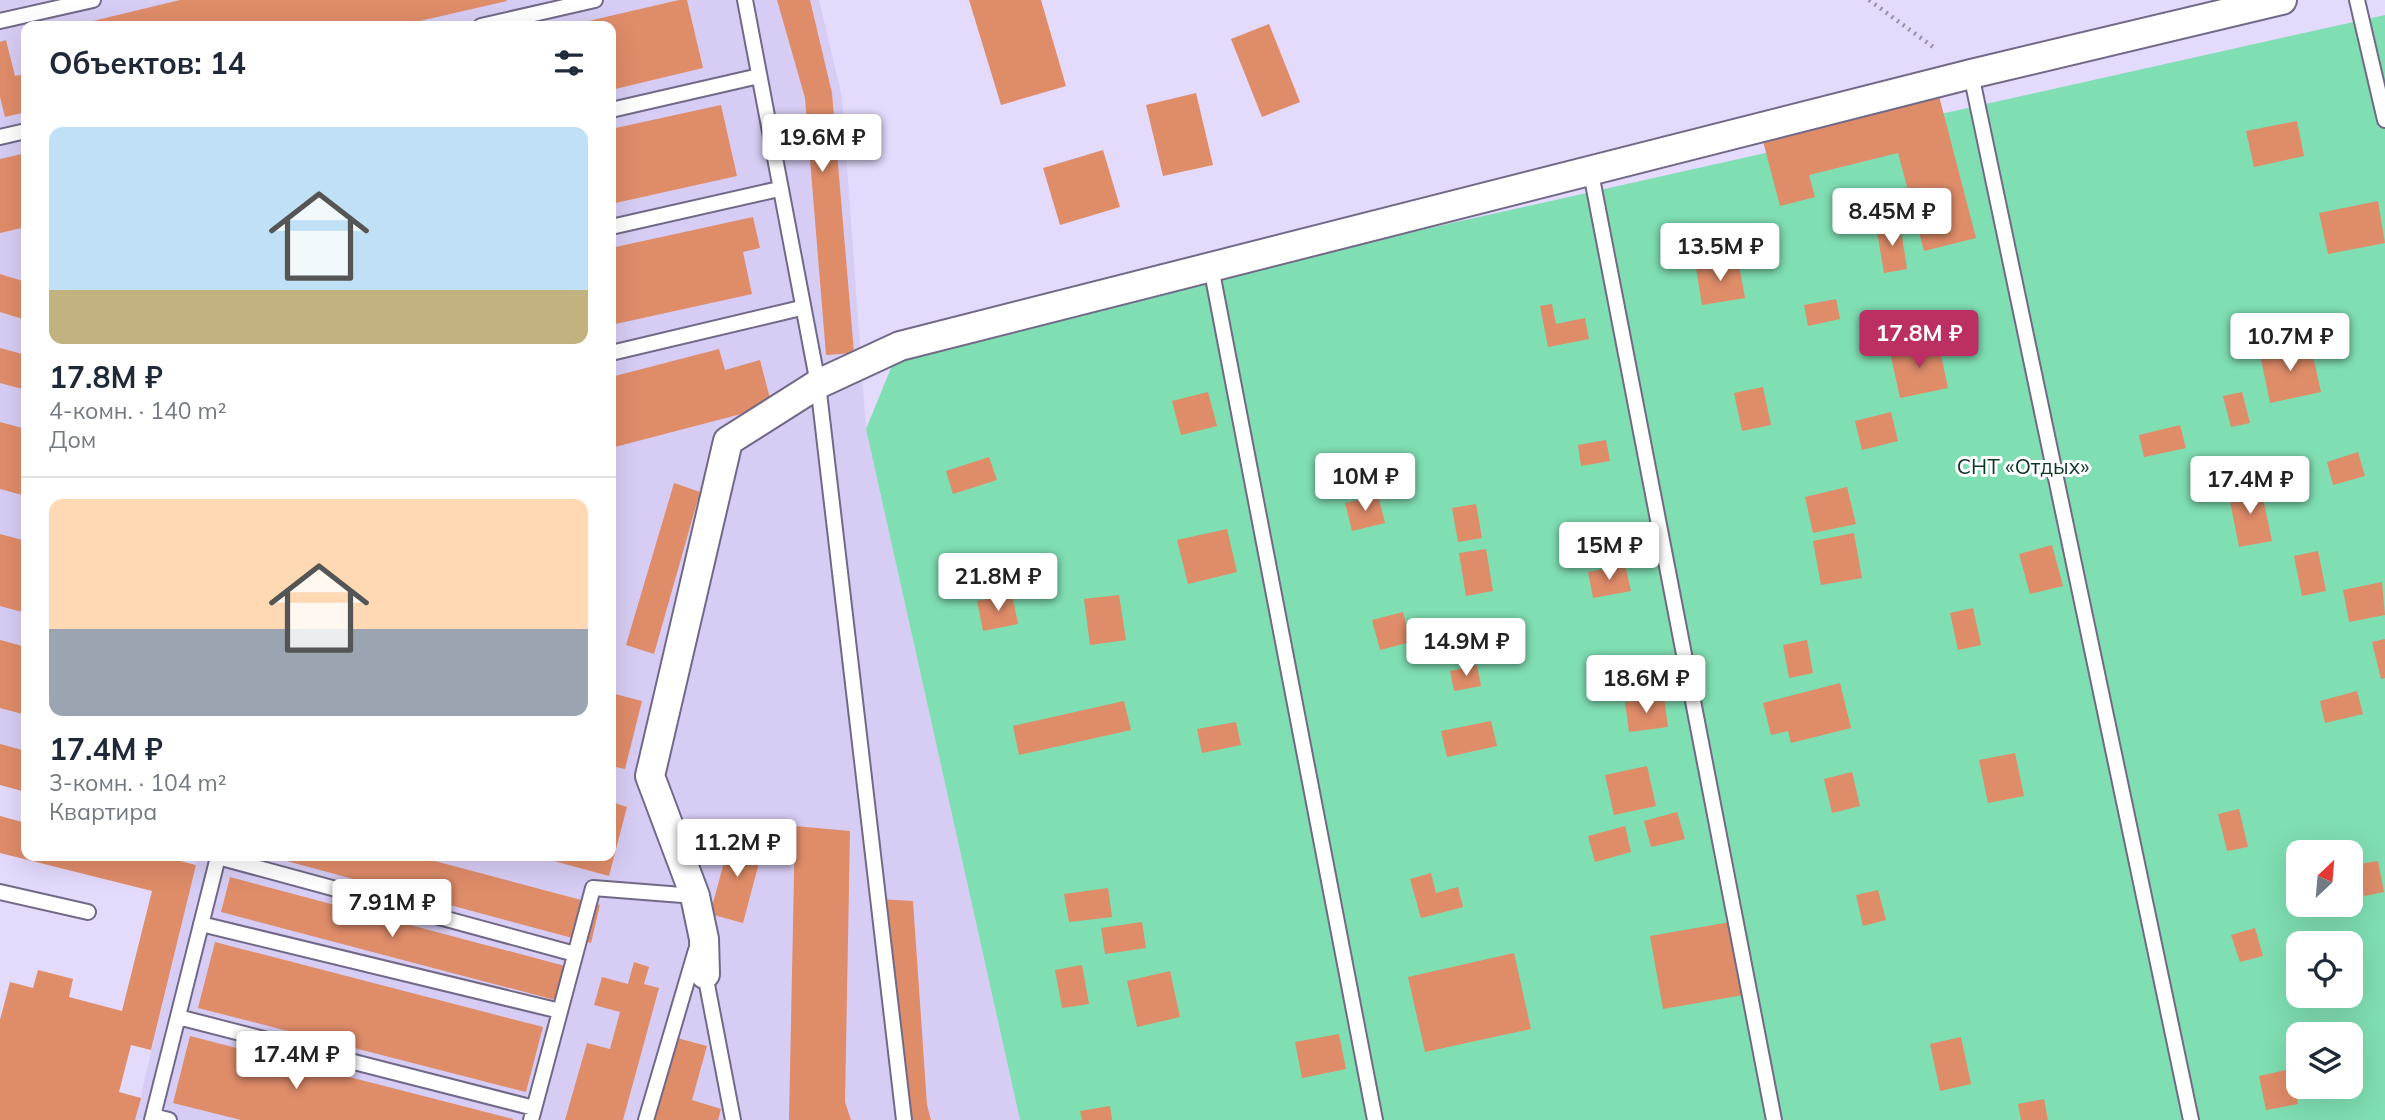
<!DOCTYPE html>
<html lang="ru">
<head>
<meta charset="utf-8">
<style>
	body { margin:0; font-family:Mulish,sans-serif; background:#f6f6f7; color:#1f2937; height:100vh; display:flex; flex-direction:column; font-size:26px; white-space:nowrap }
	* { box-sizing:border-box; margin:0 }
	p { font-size:23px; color:#747a83 }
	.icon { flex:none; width:38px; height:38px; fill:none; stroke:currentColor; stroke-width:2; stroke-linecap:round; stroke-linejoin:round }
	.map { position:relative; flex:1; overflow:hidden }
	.side { position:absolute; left:21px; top:21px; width:595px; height:840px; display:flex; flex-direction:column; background:#fff; border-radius:14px; box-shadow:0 7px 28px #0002 }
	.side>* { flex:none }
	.needle { width:46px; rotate:26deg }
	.fabs { position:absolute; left:2286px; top:840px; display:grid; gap:14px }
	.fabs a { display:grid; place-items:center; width:77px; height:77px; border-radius:14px; background:#fff; box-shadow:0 7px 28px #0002; font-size:35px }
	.price { position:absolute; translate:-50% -60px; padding:0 16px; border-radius:7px; background:#fff; color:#222; font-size:23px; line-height:46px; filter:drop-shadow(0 2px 4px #0008) }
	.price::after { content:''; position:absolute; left:50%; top:42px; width:21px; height:16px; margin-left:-10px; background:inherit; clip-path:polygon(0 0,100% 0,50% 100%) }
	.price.selected { background:#bc2f62; color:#fff }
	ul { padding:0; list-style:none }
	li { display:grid; align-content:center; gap:14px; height:371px; padding:0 28px }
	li+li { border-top:2px solid #e0e1e3 }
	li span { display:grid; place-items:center; height:217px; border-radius:14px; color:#555 }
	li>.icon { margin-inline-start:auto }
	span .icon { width:126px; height:126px; fill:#fffc; stroke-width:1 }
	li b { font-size:30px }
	h2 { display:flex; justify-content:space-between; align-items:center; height:84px; padding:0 28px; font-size:30px }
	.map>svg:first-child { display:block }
	.built { fill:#d7cdf4 }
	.green { fill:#7fdeb2; fill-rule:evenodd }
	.building { fill:#df8c69 }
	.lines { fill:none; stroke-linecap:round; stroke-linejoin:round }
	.lane-casing { stroke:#716987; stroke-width:18 }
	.street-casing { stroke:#716987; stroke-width:32 }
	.path { stroke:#9790a9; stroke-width:4.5; stroke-dasharray:2 5; stroke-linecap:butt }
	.lane { stroke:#fff; stroke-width:14 }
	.street { stroke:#fff; stroke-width:28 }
	.labels { text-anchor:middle; stroke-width:6; stroke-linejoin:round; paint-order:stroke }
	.park-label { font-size:21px; fill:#0b3725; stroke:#fff }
</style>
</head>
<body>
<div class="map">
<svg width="2385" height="1120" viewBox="0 0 2385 1120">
	<rect width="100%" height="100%" fill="#e3dafc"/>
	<path class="built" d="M 0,0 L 819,0 L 842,97 L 866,429 L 1020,1120 L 135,1120 L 198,856 L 611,856 L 611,26 L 26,26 L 26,792 L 0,785 Z"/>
	<path class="green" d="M 2385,15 L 2385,1120 L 1020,1120 L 866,429 L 900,346 ZM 2298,852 L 2350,852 L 2350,905 L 2298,905 ZM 2298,943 L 2350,943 L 2350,996 L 2298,996 ZM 2298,1034 L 2350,1034 L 2350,1087 L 2298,1087 Z"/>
	<path class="building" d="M 180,0 L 506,0 L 507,1 L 398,26 L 72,26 Z
		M 679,0 L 687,0 L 703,68 L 611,90 L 611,26 L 571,25 Z
		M 777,0 L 810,0 L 832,93 L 854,353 L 826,355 L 805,98 Z
		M 969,0 L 1041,0 L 1066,86 L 1001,105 Z
		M 1269,24 L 1300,102 L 1262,117 L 1231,39 Z
		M 6,40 L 15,76 L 26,74 L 26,112 L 5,117 L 0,97 L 0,42 Z
		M 1196,93 L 1213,165 L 1163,176 L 1146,105 Z
		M 1939,96 L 1976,238 L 1924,251 L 1898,153 L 1809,175 L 1815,197 L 1780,206 L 1763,141 Z
		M 721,105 L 737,176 L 611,204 L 611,129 Z
		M 2297,121 L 2304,156 L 2254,167 L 2246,131 Z
		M 1103,150 L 1120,207 L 1060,225 L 1043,168 Z
		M 26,153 L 26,227 L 0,233 L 0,159 Z
		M 2378,201 L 2385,243 L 2328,254 L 2319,213 Z
		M 753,217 L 760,248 L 743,252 L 752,294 L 611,325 L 611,248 Z
		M 1900,223 L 1907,269 L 1884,273 L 1876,226 Z
		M 1738,260 L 1745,298 L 1702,305 L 1696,268 Z
		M 0,274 L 26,282 L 26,320 L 0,312 Z
		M 1836,299 L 1840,319 L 1808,326 L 1804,305 Z
		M 1552,304 L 1556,324 L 1585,318 L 1589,339 L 1548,347 L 1540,306 Z
		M 1938,341 L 1948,388 L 1900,398 L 1890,352 Z
		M 2310,343 L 2321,392 L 2270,403 L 2260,354 Z
		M 0,348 L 26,355 L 26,390 L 0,383 Z
		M 719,349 L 725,370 L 760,360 L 772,406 L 611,448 L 611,377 Z
		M 1763,387 L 1771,425 L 1742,431 L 1734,393 Z
		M 1208,392 L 1217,426 L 1181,435 L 1172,401 Z
		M 2242,392 L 2250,423 L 2231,427 L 2223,396 Z
		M 1891,412 L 1898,441 L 1862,450 L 1855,421 Z
		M 0,422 L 26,429 L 26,496 L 0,489 Z
		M 2180,425 L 2186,448 L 2144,457 L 2139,435 Z
		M 1606,440 L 1610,461 L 1581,466 L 1578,445 Z
		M 2358,452 L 2365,476 L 2333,485 L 2327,462 Z
		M 989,457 L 997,480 L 953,494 L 946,471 Z
		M 674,483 L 700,492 L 654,654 L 626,645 Z
		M 2260,484 L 2272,541 L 2239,547 L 2228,491 Z
		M 1847,487 L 1856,524 L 1813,533 L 1805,497 Z
		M 1378,495 L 1385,523 L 1352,531 L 1345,503 Z
		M 1476,504 L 1482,538 L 1458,542 L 1452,508 Z
		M 1227,529 L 1237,572 L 1188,584 L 1177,540 Z
		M 1854,533 L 1862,578 L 1821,585 L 1813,541 Z
		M 0,534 L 26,541 L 26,613 L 0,606 Z
		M 2052,545 L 2063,586 L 2030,594 L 2019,554 Z
		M 1486,549 L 1493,591 L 1466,596 L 1459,553 Z
		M 2318,551 L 2326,591 L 2302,596 L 2294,556 Z
		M 1625,565 L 1631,591 L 1593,598 L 1588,572 Z
		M 2382,582 L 2385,615 L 2349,622 L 2343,590 Z
		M 1012,594 L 1018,624 L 983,631 L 977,601 Z
		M 1119,595 L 1126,640 L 1090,645 L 1084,599 Z
		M 1973,608 L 1981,645 L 1958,650 L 1950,613 Z
		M 1403,612 L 1411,642 L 1380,650 L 1372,620 Z
		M 2385,639 L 2385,678 L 2381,679 L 2372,642 Z
		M 0,640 L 26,647 L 26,715 L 0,708 Z
		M 1807,640 L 1813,673 L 1789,678 L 1783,645 Z
		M 1477,665 L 1481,686 L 1454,691 L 1450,671 Z
		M 1840,683 L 1851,728 L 1791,743 L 1788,731 L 1771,735 L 1763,703 Z
		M 2357,691 L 2363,714 L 2325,723 L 2320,701 Z
		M 611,693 L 642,701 L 625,769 L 611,766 Z
		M 1664,697 L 1668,727 L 1629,732 L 1625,702 Z
		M 1124,701 L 1131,730 L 1019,755 L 1013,726 Z
		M 1491,721 L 1497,746 L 1447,757 L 1441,731 Z
		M 1236,722 L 1241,745 L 1202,753 L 1197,729 Z
		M 0,744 L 26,751 L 26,792 L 0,785 Z
		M 2015,753 L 2024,796 L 1988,803 L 1979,760 Z
		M 1647,766 L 1656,806 L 1614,815 L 1605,775 Z
		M 1852,772 L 1860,806 L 1832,813 L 1824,779 Z
		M 611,802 L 627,807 L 609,876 L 539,857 L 611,856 Z
		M 2239,809 L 2248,847 L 2227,851 L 2218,814 Z
		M 1677,812 L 1685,839 L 1651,847 L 1644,821 Z
		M 0,816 L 26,823 L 26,856 L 160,856 L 196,865 L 151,1050 L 131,1045 L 119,1092 L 141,1098 L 135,1120 L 0,1120 L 0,1020 L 10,982 L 33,988 L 38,970 L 73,979 L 69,997 L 122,1011 L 152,891 L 0,853 Z
		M 795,826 L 850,831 L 845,1102 L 851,1120 L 789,1120 Z
		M 1625,826 L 1631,852 L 1595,862 L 1588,836 Z
		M 731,836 L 764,844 L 743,923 L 710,914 Z
		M 268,856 L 416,856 L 600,905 L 591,943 Z
		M 2378,861 L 2384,892 L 2364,896 L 2358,864 Z
		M 1431,873 L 1436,893 L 1458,887 L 1463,907 L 1421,918 L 1410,879 Z
		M 230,877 L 565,966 L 555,1000 L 221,912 Z
		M 1108,888 L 1112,917 L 1069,922 L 1064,894 Z
		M 1878,890 L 1886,920 L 1863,926 L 1856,895 Z
		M 879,899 L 913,901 L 927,1105 L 931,1120 L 901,1120 Z
		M 1736,921 L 1749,994 L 1663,1009 L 1650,936 Z
		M 1142,922 L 1146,948 L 1105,954 L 1101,928 Z
		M 2255,928 L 2263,956 L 2240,962 L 2231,935 Z
		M 215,942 L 543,1027 L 526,1092 L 198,1008 Z
		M 1514,953 L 1531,1029 L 1425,1052 L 1408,977 Z
		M 634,962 L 649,967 L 644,984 L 659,988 L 623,1120 L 565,1120 L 587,1043 L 610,1049 L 620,1012 L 594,1005 L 602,977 L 628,984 Z
		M 1082,965 L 1089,1004 L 1062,1008 L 1055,970 Z
		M 1170,971 L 1180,1017 L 1137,1027 L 1127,981 Z
		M 1339,1034 L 1346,1069 L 1302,1078 L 1295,1042 Z
		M 190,1036 L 513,1119 L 513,1120 L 241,1120 L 173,1103 Z
		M 1961,1037 L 1971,1084 L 1940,1091 L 1930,1044 Z
		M 677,1038 L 707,1046 L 692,1100 L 721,1109 L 718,1120 L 655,1120 Z
		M 2290,1069 L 2298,1104 L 2266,1110 L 2259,1076 Z
		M 2044,1099 L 2048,1120 L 2021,1120 L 2018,1104 Z
		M 1110,1106 L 1112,1120 L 1082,1120 L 1080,1111 Z"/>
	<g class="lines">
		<g class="lane-casing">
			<path id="lane" d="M 745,0 L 818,384 L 904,1120
				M 2357,0 L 2385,120
				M 0,21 L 93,0
				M 481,26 L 595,0
				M 1971,74 L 2191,1120
				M 611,110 L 759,76
				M 0,137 L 26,131
				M 1591,173 L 1774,1120
				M 611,227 L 779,189
				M 1211,267 L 1375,1120
				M 611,353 L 801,308
				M 0,892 L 88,912
				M 201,924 L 560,1011
				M 705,974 L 733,1120
				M 178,1017 L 534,1108
				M 153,1116 L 169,1120
				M 152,1120 L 218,857 L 575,954
				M 531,1120 L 593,888 L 695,896
				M 646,1120 L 696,950"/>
		</g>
		<g class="street-casing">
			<path id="street" d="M 705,974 L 704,939 L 695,896 L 650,776 L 728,441 L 818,384 L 900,346 L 1971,74 L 2282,0"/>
		</g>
		<path class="path" d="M 1869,0 L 1936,49"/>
		<use href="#lane" class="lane"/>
		<use href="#street" class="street"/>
	</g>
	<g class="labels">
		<g class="park-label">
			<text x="2023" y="474">СНТ «Отдых»</text>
		</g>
	</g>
</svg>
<div class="fabs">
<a><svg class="needle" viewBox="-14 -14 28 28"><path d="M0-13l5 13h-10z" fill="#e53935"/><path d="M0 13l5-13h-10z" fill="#747a83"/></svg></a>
<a><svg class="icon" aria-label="locate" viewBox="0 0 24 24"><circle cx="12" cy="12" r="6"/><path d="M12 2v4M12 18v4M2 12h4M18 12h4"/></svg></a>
<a><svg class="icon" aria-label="layers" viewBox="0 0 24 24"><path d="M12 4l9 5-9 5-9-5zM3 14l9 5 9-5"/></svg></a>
</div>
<b class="price" style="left:822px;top:174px">19.6M ₽</b>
<b class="price" style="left:1892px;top:248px">8.45M ₽</b>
<b class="price" style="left:1720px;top:283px">13.5M ₽</b>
<b class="price selected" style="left:1919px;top:370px">17.8M ₽</b>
<b class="price" style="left:2290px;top:373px">10.7M ₽</b>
<b class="price" style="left:1365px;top:513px">10M ₽</b>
<b class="price" style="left:2250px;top:516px">17.4M ₽</b>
<b class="price" style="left:1609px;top:582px">15M ₽</b>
<b class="price" style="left:998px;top:613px">21.8M ₽</b>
<b class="price" style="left:1466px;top:678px">14.9M ₽</b>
<b class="price" style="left:1646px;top:715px">18.6M ₽</b>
<b class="price" style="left:737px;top:879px">11.2M ₽</b>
<b class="price" style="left:392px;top:939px">7.91M ₽</b>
<b class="price" style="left:296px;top:1091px">17.4M ₽</b>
<section class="side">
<h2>Объектов: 14<svg class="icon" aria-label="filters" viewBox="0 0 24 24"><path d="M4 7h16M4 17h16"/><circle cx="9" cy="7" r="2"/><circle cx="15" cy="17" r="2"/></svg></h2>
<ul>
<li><span style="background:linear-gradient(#bfe0f5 75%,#c2b280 0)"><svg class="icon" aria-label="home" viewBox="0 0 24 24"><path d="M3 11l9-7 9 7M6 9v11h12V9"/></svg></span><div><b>17.8M ₽</b><p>4-комн. · 140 m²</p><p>Дом</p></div></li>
<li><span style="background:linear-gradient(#ffd9b3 60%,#9aa5b1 0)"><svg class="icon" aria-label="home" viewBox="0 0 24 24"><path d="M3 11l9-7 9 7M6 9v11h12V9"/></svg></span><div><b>17.4M ₽</b><p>3-комн. · 104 m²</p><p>Квартира</p></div></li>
</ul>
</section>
</div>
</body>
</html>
